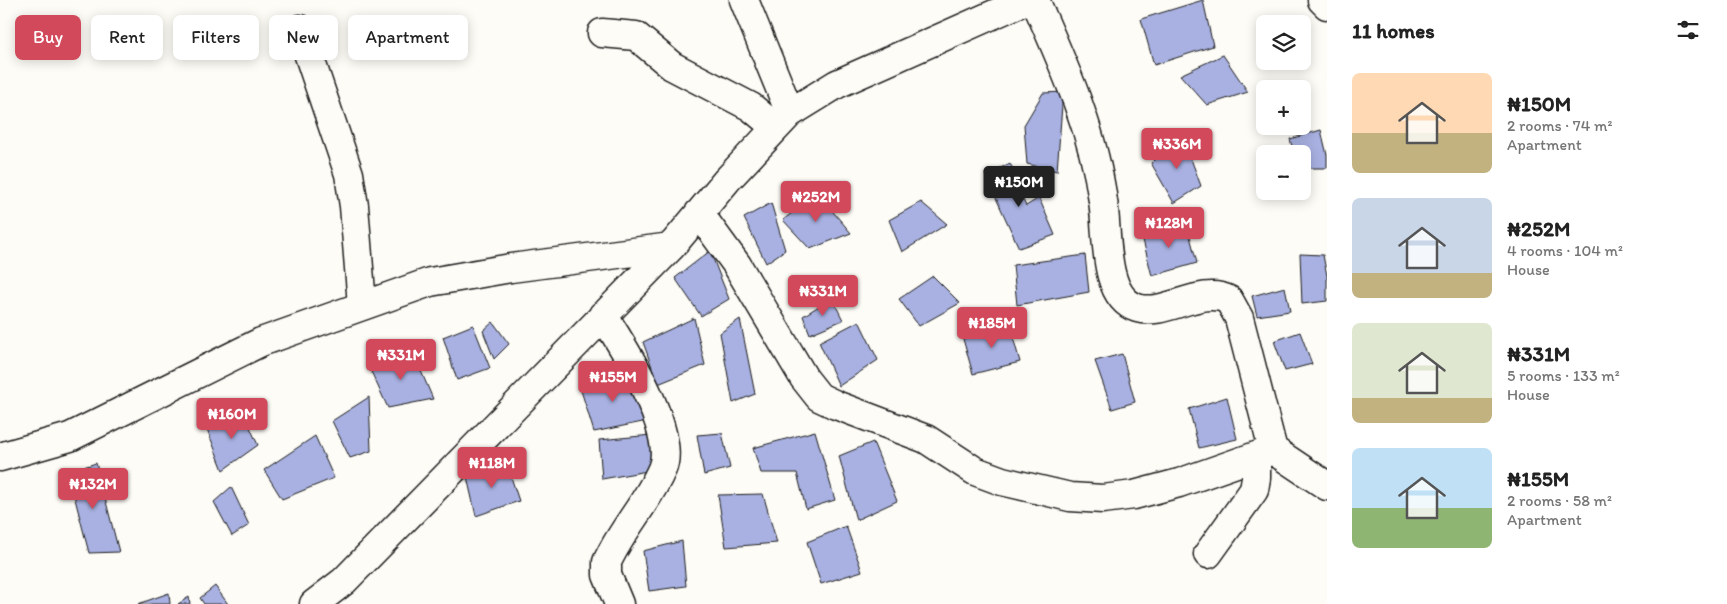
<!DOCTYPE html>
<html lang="en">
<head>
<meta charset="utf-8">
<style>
	body { margin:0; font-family:Itim,sans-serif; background:#f6f6f6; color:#222; height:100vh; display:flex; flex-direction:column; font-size:19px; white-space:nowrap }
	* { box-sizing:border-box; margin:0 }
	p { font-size:16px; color:#767676 }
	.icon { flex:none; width:28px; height:28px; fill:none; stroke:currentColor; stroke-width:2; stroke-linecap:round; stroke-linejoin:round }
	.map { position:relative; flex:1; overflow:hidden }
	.side { display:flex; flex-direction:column; background:#fff; width:400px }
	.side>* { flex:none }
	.banner { position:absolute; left:15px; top:15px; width:475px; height:45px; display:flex; gap:10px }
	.buttons { position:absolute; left:1256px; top:15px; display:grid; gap:10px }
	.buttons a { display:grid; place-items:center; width:55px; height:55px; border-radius:8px; background:#fff; box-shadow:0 2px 12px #0003; font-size:25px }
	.price { position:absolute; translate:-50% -42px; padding:0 11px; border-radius:5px; background:#d1495b; color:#fff; font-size:16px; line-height:32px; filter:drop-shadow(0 1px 2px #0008) }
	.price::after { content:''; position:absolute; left:50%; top:30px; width:15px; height:11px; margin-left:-8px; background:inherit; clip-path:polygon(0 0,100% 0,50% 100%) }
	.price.selected { background:#222; color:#fff }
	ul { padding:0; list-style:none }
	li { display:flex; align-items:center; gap:15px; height:125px; padding:0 25px }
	li span { display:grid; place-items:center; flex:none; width:140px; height:100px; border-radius:8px; color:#555 }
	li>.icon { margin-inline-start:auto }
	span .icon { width:60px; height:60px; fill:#fffc; stroke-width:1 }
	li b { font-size:21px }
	h2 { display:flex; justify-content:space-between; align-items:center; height:60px; padding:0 25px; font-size:21px }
	.chip { padding:0 18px; border-radius:8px; background:#fff; box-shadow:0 2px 12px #0003; font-size:18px; line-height:45px }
	.chip.selected { background:#d1495b; color:#fff }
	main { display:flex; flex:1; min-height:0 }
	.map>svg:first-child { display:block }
	.building { fill:#a8b1e1; stroke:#1c1c1c }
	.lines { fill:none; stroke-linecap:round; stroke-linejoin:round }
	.minor-casing { stroke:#1c1c1c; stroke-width:31 }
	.minor { stroke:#fdfcf7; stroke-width:28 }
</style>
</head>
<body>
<main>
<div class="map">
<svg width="1327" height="604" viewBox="0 0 1327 604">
	<rect width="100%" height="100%" fill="#fdfcf7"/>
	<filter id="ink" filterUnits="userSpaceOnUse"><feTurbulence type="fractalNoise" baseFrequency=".02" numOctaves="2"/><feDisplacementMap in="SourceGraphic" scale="10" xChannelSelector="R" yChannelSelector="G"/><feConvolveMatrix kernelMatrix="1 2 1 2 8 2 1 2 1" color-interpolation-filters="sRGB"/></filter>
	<g filter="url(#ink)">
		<path class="building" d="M 1203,0 L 1213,46 L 1154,65 L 1141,19 Z
			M 1223,55 L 1248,92 L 1207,105 L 1180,75 Z
			M 1063,92 L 1057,171 L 1027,164 L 1024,125 L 1043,93 Z
			M 1321,130 L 1327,155 L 1327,168 L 1302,168 L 1302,154 L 1294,154 L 1290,139 Z
			M 1181,132 L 1201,186 L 1174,203 L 1151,163 Z
			M 1010,164 L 1022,182 L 1016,186 L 1026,206 L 1039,198 L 1055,235 L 1019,248 L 985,174 Z
			M 817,193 L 851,233 L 810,249 L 783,220 Z
			M 921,202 L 947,224 L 902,252 L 889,220 Z
			M 771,203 L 785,250 L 766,263 L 744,218 Z
			M 1186,221 L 1197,263 L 1152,276 L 1142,236 Z
			M 710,251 L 729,299 L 701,316 L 675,278 Z
			M 1300,254 L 1323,255 L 1327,276 L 1327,301 L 1302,304 Z
			M 1085,255 L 1089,292 L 1017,305 L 1013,265 Z
			M 933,276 L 960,303 L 919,326 L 899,299 Z
			M 1285,287 L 1290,311 L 1257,316 L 1252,296 Z
			M 832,298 L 843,320 L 810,334 L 803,316 Z
			M 694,318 L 705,365 L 658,384 L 643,342 Z
			M 740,319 L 755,394 L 733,403 L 720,333 Z
			M 859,321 L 878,360 L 839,386 L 819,342 Z
			M 493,322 L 509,344 L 494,359 L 483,331 Z
			M 1009,323 L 1020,362 L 973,374 L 963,339 Z
			M 473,325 L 490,368 L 457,380 L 443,337 Z
			M 1300,332 L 1312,364 L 1285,371 L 1274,341 Z
			M 412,350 L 433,399 L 388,408 L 369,367 Z
			M 1122,354 L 1135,402 L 1112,409 L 1095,361 Z
			M 618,370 L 657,419 L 594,432 L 579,384 Z
			M 369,397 L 371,451 L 350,458 L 332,421 Z
			M 1227,397 L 1237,439 L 1199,448 L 1189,409 Z
			M 244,414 L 258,445 L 223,470 L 207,429 Z
			M 815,431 L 835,500 L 806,509 L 797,473 L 761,473 L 753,448 Z
			M 722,433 L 730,468 L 704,475 L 697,435 Z
			M 652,435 L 653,470 L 602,479 L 599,440 Z
			M 315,436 L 334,478 L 282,499 L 264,470 Z
			M 873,442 L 897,501 L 856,520 L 839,456 Z
			M 506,462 L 519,501 L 476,516 L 467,477 Z
			M 96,463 L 119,552 L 89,553 L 68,472 Z
			M 231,487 L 249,525 L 232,536 L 214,502 Z
			M 763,494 L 777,543 L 726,547 L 718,495 Z
			M 846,526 L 862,571 L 821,584 L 807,542 Z
			M 682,541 L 686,586 L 649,591 L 643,551 Z
			M 215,586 L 228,604 L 204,604 L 200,598 Z
			M 169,593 L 170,604 L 138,604 Z
			M 189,597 L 190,604 L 178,604 Z"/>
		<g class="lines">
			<g class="minor-casing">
				<path id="minor" d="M 744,0 L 790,113
					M 1035,0 C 1064,66 1093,129 1103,201 C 1108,231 1102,297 1137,308 C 1165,317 1201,285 1229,300 L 1239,318 L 1273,450 L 1327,486
					M 1322,0 L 1327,5
					M 300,29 L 349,174 L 354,206 L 362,305
					M 602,33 L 636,36 L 672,66 L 751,107 L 775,127
					M 699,213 L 737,265 L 804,378 L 819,397 L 836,405 L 926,439 L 975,471 L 1002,481 L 1070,497 L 1103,499 L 1134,495 L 1179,483 L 1273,450
					M 603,315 C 623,346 678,433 662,469 C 648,502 622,529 607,562 L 607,575 L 619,604
					M 0,457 L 70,437 L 261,342 L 430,282 L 511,268 L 671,247
					M 1208,554 L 1254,490 L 1256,478 L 1256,456
					M 314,604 L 344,581 L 671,247 L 727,180 L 790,113 L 837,84 L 1026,0"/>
			</g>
			<use href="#minor" class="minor"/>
		</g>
	</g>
</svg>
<div class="buttons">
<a><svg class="icon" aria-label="layers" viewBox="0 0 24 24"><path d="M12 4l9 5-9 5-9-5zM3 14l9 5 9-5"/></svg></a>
<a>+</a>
<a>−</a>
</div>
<b class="price" style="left:1177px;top:170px">₦336M</b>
<b class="price selected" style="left:1019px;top:208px">₦150M</b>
<b class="price" style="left:816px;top:223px">₦252M</b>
<b class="price" style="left:1169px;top:249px">₦128M</b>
<b class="price" style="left:823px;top:317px">₦331M</b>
<b class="price" style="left:992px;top:349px">₦185M</b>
<b class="price" style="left:401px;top:381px">₦331M</b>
<b class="price" style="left:613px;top:403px">₦155M</b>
<b class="price" style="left:232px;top:440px">₦160M</b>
<b class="price" style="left:492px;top:489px">₦118M</b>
<b class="price" style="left:93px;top:510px">₦132M</b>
<div class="banner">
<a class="chip selected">Buy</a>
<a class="chip">Rent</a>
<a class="chip">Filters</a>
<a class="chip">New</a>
<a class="chip">Apartment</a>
</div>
</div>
<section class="side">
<h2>11 homes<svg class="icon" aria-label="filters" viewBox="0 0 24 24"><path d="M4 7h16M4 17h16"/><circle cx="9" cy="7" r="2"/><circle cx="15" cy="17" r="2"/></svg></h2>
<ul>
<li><span style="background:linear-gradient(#ffd9b3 60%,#c2b280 0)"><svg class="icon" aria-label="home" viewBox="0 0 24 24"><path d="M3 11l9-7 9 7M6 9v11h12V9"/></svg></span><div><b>₦150M</b><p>2 rooms · 74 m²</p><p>Apartment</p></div></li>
<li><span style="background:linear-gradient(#c9d6e8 75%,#c2b280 0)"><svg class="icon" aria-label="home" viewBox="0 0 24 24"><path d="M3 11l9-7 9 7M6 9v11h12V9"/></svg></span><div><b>₦252M</b><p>4 rooms · 104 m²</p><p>House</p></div></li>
<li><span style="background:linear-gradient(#dfe7d0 75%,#c2b280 0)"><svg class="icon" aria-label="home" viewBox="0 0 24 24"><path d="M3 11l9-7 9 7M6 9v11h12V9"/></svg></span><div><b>₦331M</b><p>5 rooms · 133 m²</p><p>House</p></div></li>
<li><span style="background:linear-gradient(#bfe0f5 60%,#8fb573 0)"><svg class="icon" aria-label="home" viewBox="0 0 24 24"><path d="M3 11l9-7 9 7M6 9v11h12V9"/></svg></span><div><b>₦155M</b><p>2 rooms · 58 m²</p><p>Apartment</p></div></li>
</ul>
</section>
</main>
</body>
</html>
